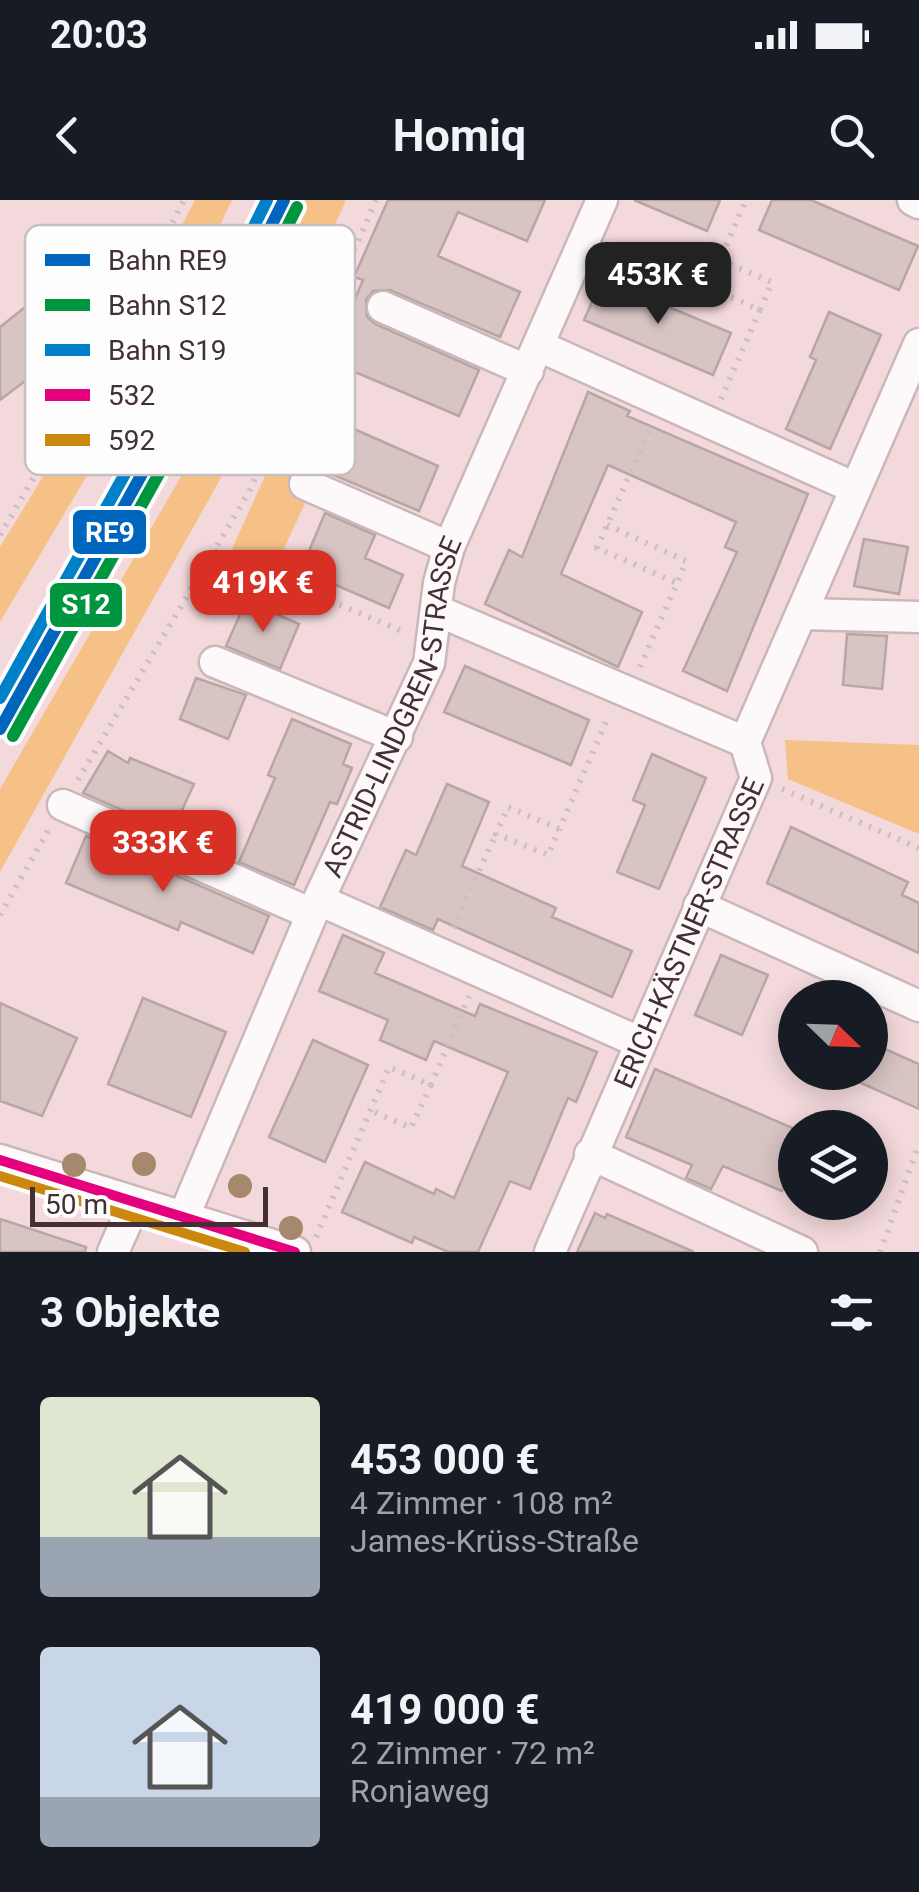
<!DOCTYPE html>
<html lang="de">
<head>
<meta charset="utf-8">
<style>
	body { margin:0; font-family:Roboto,sans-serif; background:#242831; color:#f1f3f6; height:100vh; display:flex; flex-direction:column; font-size:38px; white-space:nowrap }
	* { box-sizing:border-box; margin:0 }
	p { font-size:32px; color:#9ea1a6 }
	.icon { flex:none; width:55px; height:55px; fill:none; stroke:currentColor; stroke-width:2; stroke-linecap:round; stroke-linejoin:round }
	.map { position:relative; height:1052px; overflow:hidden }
	.drawer { display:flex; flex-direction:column; background:#171b24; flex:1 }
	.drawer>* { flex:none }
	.needle { width:65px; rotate:113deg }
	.buttons { position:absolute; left:778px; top:780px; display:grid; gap:20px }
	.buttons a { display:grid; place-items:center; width:110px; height:110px; border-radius:50%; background:#171b24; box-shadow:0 5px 25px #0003; font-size:50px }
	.scale { position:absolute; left:30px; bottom:25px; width:238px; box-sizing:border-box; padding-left:10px; border:5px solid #433032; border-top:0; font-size:28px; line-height:35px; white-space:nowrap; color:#433032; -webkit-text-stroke:8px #fdfdfd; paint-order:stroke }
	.price { position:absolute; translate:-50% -85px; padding:0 22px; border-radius:20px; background:#d93025; color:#fff; font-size:32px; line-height:65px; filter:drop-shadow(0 2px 5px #0008) }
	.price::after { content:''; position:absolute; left:50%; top:60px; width:30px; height:22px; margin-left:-15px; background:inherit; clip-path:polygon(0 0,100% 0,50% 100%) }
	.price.current { background:#222; color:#fff }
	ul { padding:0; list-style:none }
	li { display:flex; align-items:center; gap:30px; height:250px; padding:0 40px }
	li span { display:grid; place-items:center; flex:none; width:280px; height:200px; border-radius:10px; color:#555 }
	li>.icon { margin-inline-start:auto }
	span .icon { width:120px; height:120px; fill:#fffc; stroke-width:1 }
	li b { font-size:42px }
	h2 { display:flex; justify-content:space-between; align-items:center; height:120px; padding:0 40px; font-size:42px }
	.status { display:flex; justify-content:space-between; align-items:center; height:70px; padding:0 50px; background:#171b24; direction:ltr }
	.status svg { height:28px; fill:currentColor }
	header { display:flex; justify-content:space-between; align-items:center; height:130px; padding:0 40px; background:#171b24; font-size:45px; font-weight:700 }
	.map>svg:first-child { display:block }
	.green { fill:#f5c186 }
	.building { fill:#d8c4c3; stroke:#b9a5a5; stroke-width:2.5 }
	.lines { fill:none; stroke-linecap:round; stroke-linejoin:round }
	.minor-casing { stroke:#cbb7b9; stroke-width:35 }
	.path { stroke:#cbc0c1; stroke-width:6; stroke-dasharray:2.5 8; stroke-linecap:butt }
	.minor { stroke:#fdf9fa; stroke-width:30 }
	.bus-1-casing { stroke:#fdfdfd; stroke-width:18 }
	.bus-2-casing { stroke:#fdfdfd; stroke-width:18 }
	.bus-1 { stroke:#e5007d; stroke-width:10 }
	.bus-2 { stroke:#ca880c; stroke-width:10 }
	.rail-1-casing { stroke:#fdfdfd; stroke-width:20 }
	.rail-2-casing { stroke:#fdfdfd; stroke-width:20 }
	.rail-3-casing { stroke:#fdfdfd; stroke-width:20 }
	.rail-1 { stroke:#0065bd; stroke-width:12 }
	.rail-2 { stroke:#009640; stroke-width:12 }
	.rail-3 { stroke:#0080c8; stroke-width:12 }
	.tree { fill:#a6886d }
	.labels { text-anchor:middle; stroke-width:9; stroke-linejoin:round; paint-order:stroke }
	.street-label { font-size:28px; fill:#433032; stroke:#fdfdfd }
	.key { fill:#fdfdfd; stroke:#c5c0c0; stroke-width:2.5 }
	.key-label { font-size:28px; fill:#433032 }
	.line-badge { stroke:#fdfdfd; stroke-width:4 }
	.badge-label { font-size:28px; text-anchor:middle; font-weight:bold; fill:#fff }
</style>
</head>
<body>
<div class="status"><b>20:03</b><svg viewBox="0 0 49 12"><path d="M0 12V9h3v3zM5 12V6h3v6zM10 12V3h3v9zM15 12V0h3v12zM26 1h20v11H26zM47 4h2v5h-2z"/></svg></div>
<header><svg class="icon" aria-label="back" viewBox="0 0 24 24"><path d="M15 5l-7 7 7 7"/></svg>Homiq<svg class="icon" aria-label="search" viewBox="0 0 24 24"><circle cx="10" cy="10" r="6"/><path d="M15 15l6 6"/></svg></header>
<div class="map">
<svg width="919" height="1052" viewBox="0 0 919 1052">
	<rect width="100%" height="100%" fill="#f3d9db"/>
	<path class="green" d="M 195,0 L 232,0 L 158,156 L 0,422 L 0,347 L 91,198 Z
		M 295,0 L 346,0 L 236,251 L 0,672 L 0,589 L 204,237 L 189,224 Z
		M 270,265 L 297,277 L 290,291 L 307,299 L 275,368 L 232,349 Z
		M 785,540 L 919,545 L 919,634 L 788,579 Z"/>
	<path class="building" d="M 388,0 L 545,0 L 527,41 L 458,12 L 438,56 L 520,92 L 500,137 L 390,90 L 373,91 L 366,100 L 367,117 L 375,124 L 479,170 L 459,216 L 329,161 L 363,80 L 354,77 Z
		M 634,0 L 720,0 L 707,31 Z
		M 772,0 L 811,0 L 918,46 L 899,90 L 759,30 Z
		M 602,79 L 731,133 L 713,175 L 584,120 Z
		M 49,88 L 86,135 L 0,200 L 0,127 Z
		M 829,112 L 881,135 L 830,249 L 786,229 L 816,160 L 810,157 Z
		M 588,192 L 630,211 L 627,216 L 808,294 L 727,491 L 683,471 L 737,352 L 725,347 L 736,322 L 608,265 L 561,374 L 642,412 L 618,467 L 485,404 L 509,350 L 522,357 Z
		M 311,210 L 438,266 L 419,311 L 291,257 Z
		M 325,313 L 375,335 L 365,358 L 403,375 L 389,408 L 301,370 Z
		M 864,339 L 908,347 L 899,394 L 854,386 Z
		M 246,401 L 299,424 L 280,469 L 226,446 Z
		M 847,434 L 887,436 L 882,489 L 843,485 Z
		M 465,466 L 589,520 L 571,565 L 444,512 Z
		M 196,478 L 246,495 L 228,539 L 180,519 Z
		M 292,519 L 351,544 L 343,564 L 352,568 L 337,604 L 330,602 L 294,685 L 239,662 L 275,578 L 268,575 Z
		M 108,551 L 128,563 L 130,558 L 194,584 L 172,632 L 83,593 Z
		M 652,554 L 706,578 L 659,689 L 617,672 L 645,605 L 633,600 Z
		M 447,584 L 489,602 L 462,666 L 556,708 L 552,717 L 632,751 L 612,797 L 438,719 L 433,730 L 380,707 L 406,650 L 416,655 Z
		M 791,627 L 908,682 L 902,695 L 919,703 L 919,753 L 767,683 Z
		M 86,636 L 269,716 L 253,753 L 181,722 L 178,730 L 66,683 Z
		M 343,735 L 384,753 L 375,773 L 475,816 L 480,804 L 597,852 L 576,902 L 568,898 L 530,989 L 510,981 L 478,1052 L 448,1052 L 414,1037 L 412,1043 L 342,1012 L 365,962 L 434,994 L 436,989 L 454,998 L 508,872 L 434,841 L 426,860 L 380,840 L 388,820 L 319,791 Z
		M 721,755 L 768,775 L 742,835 L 695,815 Z
		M 143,798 L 226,832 L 191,917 L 108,884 Z
		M 0,803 L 77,838 L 42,916 L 0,901 Z
		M 313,840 L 368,865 L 325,962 L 269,937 Z
		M 876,845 L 919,864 L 919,909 L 859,882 L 863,872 L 870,872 Z
		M 655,869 L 795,929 L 795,960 L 782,991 L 723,966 L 711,989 L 686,978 L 692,965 L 626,937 Z
		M 595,1013 L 605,1018 L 607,1014 L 694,1052 L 577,1052 Z
		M 0,1019 L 86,1047 L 85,1052 L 0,1052 Z"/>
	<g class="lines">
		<g class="minor-casing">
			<g id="minor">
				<path d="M 913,0 L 919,3"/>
				<path d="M 383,107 L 528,171"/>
				<path d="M 539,146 L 855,288"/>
				<path d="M 305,284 L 449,347"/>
				<path d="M 438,411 L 745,542"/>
				<path d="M 802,414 L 919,417"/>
				<path d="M 215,462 L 397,537"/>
				<path d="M 63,605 L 312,714"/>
				<path d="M 319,700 L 639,842"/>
				<path d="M 699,706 L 919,806"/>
				<path d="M 590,954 L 802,1052"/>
				<path d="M 0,960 L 295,1052"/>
				<path id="s1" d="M 184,1016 L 312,714 L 429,463 L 439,383 L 449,347 L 602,0"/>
				<path d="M 113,1052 L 135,1003"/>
				<path id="s2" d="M 550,1052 L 756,578 L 745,542 L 919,144"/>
			</g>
		</g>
		<path class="path" d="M 720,60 L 772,82 L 760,110
			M 721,199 L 760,110 L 708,87 L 746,0
			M 607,325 L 686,361 L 677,383
			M 0,335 L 84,192 L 184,0
			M 214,351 L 406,433
			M 640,467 L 677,383 L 597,348 L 651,226
			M 78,580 L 250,290 L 376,0
			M 782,589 L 919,648
			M 559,629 L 508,607 L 496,634 L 548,655 L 609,515
			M 0,715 L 49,629
			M 453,728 L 496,634
			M 431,885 L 469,796
			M 316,1037 L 389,867 L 431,885 L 411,928 L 370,910
			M 880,1052 L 919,944"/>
		<use href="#minor" class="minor"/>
		<g class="bus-1-casing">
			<path id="bus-1" d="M 0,960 L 295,1052"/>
		</g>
		<g class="bus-2-casing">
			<path id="bus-2" d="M 0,976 L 245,1052"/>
		</g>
		<use href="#bus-1" class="bus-1"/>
		<use href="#bus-2" class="bus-2"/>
		<g class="rail-1-casing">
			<path id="rail-1" d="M 0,529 L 197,175 L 284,0"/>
		</g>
		<g class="rail-2-casing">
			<path id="rail-2" d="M 13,536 L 210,182 L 297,7"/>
		</g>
		<g class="rail-3-casing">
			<path id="rail-3" d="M 0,498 L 184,168 L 267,0"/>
		</g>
		<use href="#rail-1" class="rail-1"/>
		<use href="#rail-2" class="rail-2"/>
		<use href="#rail-3" class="rail-3"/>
	</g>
	<g class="tree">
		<circle cx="144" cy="964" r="12"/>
		<circle cx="74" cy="965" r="12"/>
		<circle cx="240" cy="986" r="12"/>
		<circle cx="64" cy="1004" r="12"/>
		<circle cx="291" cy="1028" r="12"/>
	</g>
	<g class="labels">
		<g class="street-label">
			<text dy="10" stroke="none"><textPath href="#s1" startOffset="552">ASTRID-LINDGREN-STRASSE</textPath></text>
			<text dy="10" stroke="none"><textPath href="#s2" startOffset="348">ERICH-KÄSTNER-STRASSE</textPath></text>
		</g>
	</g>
	<rect x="25" y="25" width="330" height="250" rx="15" class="key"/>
	<rect x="45" y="54" width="45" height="12" fill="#0065bd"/>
	<rect x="45" y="99" width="45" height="12" fill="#009640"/>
	<rect x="45" y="144" width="45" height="12" fill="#0080c8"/>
	<rect x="45" y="189" width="45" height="12" fill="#e5007d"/>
	<rect x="45" y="234" width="45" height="12" fill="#ca880c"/>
	<g class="key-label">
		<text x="108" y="70">Bahn RE9</text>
		<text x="108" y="115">Bahn S12</text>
		<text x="108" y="160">Bahn S19</text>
		<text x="108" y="205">532</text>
		<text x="108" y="250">592</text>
	</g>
	<g class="line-badge">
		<rect x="71" y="308" width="77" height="48" rx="10" fill="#0065bd"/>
		<rect x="48" y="381" width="76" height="48" rx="10" fill="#009640"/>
	</g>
	<g class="badge-label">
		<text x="110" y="342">RE9</text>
		<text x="86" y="414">S12</text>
	</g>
</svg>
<div class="buttons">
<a><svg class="needle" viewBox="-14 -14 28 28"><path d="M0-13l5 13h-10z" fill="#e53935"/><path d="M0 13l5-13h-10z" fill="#9ea1a6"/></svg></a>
<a><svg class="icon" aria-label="layers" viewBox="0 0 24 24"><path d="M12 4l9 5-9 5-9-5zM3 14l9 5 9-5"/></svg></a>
</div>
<div class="scale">50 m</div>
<b class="price current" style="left:658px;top:127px">453K €</b>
<b class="price" style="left:263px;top:435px">419K €</b>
<b class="price" style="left:163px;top:695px">333K €</b>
</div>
<section class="drawer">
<h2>3 Objekte<svg class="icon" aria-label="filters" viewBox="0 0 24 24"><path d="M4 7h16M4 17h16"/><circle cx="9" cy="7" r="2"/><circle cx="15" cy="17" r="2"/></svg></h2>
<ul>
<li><span style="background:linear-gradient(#dfe7d0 70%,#9aa5b1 0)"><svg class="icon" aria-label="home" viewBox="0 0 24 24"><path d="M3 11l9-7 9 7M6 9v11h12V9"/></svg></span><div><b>453 000 €</b><p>4 Zimmer · 108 m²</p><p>James-Krüss-Straße</p></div></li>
<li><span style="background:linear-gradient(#c9d6e8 75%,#9aa5b1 0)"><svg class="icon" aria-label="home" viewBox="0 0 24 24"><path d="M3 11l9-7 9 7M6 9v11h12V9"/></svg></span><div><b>419 000 €</b><p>2 Zimmer · 72 m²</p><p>Ronjaweg</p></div></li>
</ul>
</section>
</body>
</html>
